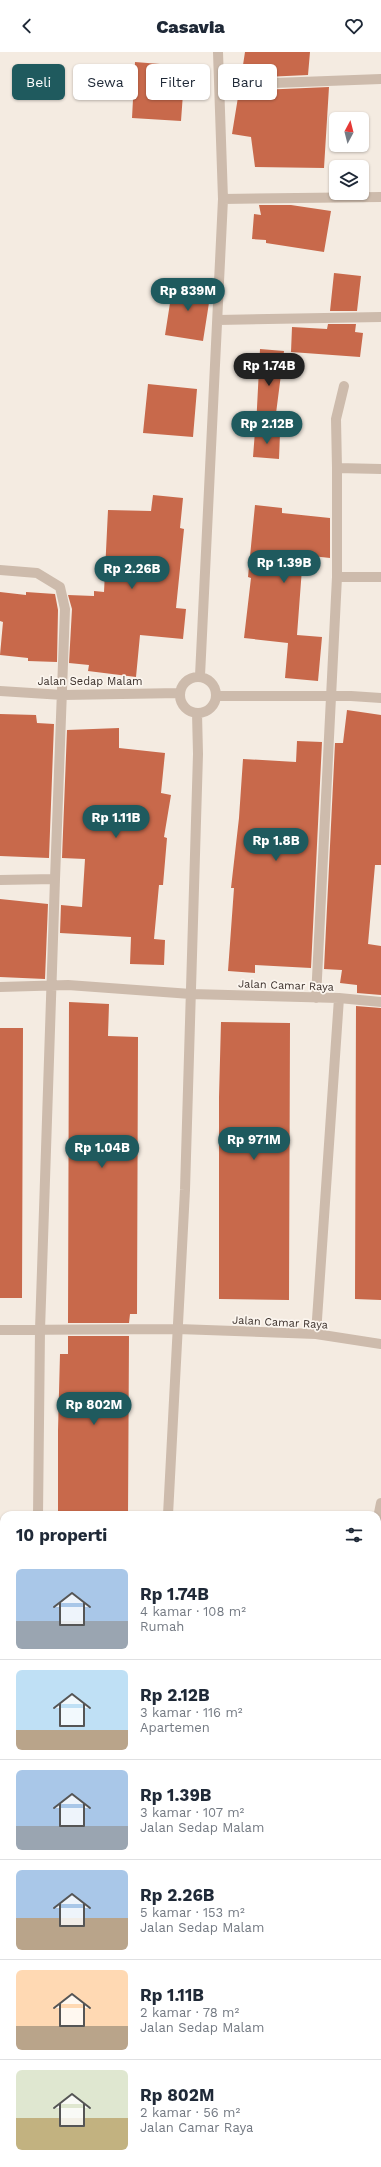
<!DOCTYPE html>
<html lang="id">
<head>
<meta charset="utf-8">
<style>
	body { margin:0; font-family:"Work Sans",sans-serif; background:#f6f6f7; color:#1f2937; height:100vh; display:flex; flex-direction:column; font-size:15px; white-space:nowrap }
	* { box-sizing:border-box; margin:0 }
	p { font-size:13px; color:#747a83 }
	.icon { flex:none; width:22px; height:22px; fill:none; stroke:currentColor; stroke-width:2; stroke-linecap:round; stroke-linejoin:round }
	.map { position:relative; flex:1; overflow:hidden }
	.panel { position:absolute; left:0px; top:1459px; width:381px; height:656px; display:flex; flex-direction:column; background:#fff; border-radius:12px 12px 0 0; box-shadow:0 1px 3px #0004 }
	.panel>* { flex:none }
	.top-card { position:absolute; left:12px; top:12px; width:357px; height:36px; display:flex; gap:8px }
	.needle { width:26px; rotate:7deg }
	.tools { position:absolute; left:329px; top:60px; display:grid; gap:8px }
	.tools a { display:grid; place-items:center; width:40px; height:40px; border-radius:6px; background:#fff; box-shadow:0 1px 3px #0004; font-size:20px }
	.price { position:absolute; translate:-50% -34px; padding:0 9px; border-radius:14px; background:#1f5a5e; color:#fff; font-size:13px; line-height:26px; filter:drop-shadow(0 1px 2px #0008) }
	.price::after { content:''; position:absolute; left:50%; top:24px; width:12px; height:9px; margin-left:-6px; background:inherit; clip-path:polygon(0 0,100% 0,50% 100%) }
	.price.current { background:#222; color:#fff }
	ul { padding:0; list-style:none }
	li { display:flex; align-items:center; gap:12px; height:100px; padding:0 16px }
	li+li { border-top:1px solid #e0e1e3 }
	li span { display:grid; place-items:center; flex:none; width:112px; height:80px; border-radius:6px; color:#555 }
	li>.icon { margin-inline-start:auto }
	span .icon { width:48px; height:48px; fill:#fffc; stroke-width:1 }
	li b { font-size:17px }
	h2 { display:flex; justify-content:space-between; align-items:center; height:48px; padding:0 16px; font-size:17px }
	.chip { padding:0 14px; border-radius:6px; background:#fff; box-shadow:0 1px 3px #0004; font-size:14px; line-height:36px }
	.chip.current { background:#1f5a5e; color:#fff }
	header { display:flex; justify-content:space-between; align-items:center; height:52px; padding:0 16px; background:#fff; font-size:18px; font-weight:800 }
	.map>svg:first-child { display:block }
	.building { fill:#c8694b }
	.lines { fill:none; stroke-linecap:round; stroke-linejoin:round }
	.minor { stroke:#cdbbac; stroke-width:10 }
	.labels { text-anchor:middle; stroke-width:3.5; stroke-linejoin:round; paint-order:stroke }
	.street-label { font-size:11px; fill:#3b302b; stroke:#fbf5ee }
</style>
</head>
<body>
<header><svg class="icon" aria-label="back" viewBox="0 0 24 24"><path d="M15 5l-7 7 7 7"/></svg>Casavia<svg class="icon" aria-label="heart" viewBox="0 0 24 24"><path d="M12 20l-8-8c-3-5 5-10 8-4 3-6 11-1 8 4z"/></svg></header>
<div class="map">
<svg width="381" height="2115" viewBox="0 0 381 2115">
	<rect width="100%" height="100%" fill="#f4ebe1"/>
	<path class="building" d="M 245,0 L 310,0 L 308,23 L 241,26 Z
		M 135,10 L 185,14 L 181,69 L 132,66 Z
		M 329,35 L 324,116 L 255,115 L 251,85 L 232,82 L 239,39 Z
		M 259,153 L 291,153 L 331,159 L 324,200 L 266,191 L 266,188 L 252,187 L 254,162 L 261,163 Z
		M 334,221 L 361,224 L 357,259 L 330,259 Z
		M 173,232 L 211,238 L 203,289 L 165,283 Z
		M 328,272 L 356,272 L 355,280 L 363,281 L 360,305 L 291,300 L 292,275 L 327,277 Z
		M 260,297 L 284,299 L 274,377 L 256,375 Z
		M 148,332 L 197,337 L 193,385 L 143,381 Z
		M 255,379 L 280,381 L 279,407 L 253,405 Z
		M 153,443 L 183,446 L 180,476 L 184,477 L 176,556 L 186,557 L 183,587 L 140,583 L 136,625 L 88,619 L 89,613 L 69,611 L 72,557 L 68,543 L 94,544 L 94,539 L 104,540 L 108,458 L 151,459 Z
		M 255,453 L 282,456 L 282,461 L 330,466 L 330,506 L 303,503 L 297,583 L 322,585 L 318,629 L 285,626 L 288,591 L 244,586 L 251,526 L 248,525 Z
		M 0,540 L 26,543 L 26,540 L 55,542 L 58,558 L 57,610 L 28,609 L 28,606 L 0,603 L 3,570 L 0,569 Z
		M 347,658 L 381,663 L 381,813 L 375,813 L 368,892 L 381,894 L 381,943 L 357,941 L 357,933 L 340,931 L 342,918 L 324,917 L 335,691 L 343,691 Z
		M 0,662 L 36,663 L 37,671 L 54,672 L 49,806 L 0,804 Z
		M 119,676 L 119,696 L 165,701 L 161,741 L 171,743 L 164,785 L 167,786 L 163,833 L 159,833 L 154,887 L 165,888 L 164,913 L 130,912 L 131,885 L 60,881 L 61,853 L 82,855 L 85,807 L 62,806 L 67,678 Z
		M 297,689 L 322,690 L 311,916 L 255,913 L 255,921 L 228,919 L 234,836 L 231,836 L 239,766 L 243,707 L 296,710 Z
		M 0,847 L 48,852 L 45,927 L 0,925 Z
		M 69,950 L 109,952 L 108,984 L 138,985 L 137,1262 L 130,1262 L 129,1271 L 68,1271 Z
		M 356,954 L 381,956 L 381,1248 L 355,1247 Z
		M 221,970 L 290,971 L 289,1248 L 219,1247 L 219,1045 Z
		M 0,976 L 23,976 L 22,1246 L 0,1246 Z
		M 68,1284 L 129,1284 L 128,1463 L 58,1462 L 58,1378 L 60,1302 L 68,1302 Z"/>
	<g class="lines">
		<path class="minor" d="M 220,33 L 381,27
			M 223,147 L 381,145
			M 218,268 L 381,265
			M 337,416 L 336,367 L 344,334
			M 0,518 L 37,521 L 60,535 L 65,557 L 55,827
			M 337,525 L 381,525
			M 200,624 L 223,147 L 218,0
			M180 643a18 18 0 1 1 36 0a18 18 0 1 1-36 0Z
			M 0,639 L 63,643 L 180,641
			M 217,644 L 351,644 L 381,646
			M 0,828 L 55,827 L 40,1278 L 38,1463
			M 0,935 L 68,933 L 191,942 L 339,946 L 381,950
			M 316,946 L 337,525 L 337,416 L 381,417
			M 0,1278 L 178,1277 L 316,1282 L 381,1292
			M 316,1282 L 339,946
			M 168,1463 L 185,1138 L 198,702 L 197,661
			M 377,1471 L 381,1451
			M 377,1520 L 381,1522
			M 0,1608 L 4,1608
			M 377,1633 L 381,1626
			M 377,1864 L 381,1858
			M 377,2055 L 381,2057
			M 213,2115 L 216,2111"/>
	</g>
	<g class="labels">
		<g class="street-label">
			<text x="90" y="633">Jalan Sedap Malam</text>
			<text transform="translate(286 933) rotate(2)" y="4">Jalan Camar Raya</text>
			<text transform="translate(280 1270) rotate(3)" y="4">Jalan Camar Raya</text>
		</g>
	</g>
</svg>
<div class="tools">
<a><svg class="needle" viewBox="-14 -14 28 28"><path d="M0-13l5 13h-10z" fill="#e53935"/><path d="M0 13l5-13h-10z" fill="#747a83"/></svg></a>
<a><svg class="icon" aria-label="layers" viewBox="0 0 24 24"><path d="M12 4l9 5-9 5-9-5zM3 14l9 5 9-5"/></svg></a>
</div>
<b class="price" style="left:188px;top:260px">Rp 839M</b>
<b class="price current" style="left:269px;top:335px">Rp 1.74B</b>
<b class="price" style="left:267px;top:393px">Rp 2.12B</b>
<b class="price" style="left:284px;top:532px">Rp 1.39B</b>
<b class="price" style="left:132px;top:538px">Rp 2.26B</b>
<b class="price" style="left:116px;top:787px">Rp 1.11B</b>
<b class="price" style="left:276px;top:810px">Rp 1.8B</b>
<b class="price" style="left:254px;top:1109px">Rp 971M</b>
<b class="price" style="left:102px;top:1117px">Rp 1.04B</b>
<b class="price" style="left:94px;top:1374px">Rp 802M</b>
<div class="top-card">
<a class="chip current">Beli</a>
<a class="chip">Sewa</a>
<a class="chip">Filter</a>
<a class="chip">Baru</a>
</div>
<section class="panel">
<h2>10 properti<svg class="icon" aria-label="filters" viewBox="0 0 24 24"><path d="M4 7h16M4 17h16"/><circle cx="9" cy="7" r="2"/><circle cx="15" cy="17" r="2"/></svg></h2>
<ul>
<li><span style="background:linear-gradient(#a9c7e8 65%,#9aa5b1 0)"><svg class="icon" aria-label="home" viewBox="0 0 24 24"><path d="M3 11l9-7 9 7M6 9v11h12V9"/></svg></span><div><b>Rp 1.74B</b><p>4 kamar · 108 m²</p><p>Rumah</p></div></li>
<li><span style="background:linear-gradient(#bfe0f5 75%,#b9a48a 0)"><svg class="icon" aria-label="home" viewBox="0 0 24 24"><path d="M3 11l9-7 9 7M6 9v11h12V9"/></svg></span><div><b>Rp 2.12B</b><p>3 kamar · 116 m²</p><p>Apartemen</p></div></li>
<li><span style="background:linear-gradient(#a9c7e8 70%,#9aa5b1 0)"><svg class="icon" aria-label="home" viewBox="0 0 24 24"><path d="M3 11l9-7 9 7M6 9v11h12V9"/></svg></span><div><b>Rp 1.39B</b><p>3 kamar · 107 m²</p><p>Jalan Sedap Malam</p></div></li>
<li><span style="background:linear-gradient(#a9c7e8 60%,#b9a48a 0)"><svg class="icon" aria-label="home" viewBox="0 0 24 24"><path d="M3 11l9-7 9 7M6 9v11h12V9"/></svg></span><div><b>Rp 2.26B</b><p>5 kamar · 153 m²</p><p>Jalan Sedap Malam</p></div></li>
<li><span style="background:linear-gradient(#ffd9b3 70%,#b9a48a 0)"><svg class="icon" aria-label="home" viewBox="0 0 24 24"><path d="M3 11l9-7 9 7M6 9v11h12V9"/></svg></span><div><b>Rp 1.11B</b><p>2 kamar · 78 m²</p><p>Jalan Sedap Malam</p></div></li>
<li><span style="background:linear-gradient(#dfe7d0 60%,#c2b280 0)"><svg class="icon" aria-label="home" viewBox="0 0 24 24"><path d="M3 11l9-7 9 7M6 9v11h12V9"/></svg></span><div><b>Rp 802M</b><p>2 kamar · 56 m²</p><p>Jalan Camar Raya</p></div></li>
</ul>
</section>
</div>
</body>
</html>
